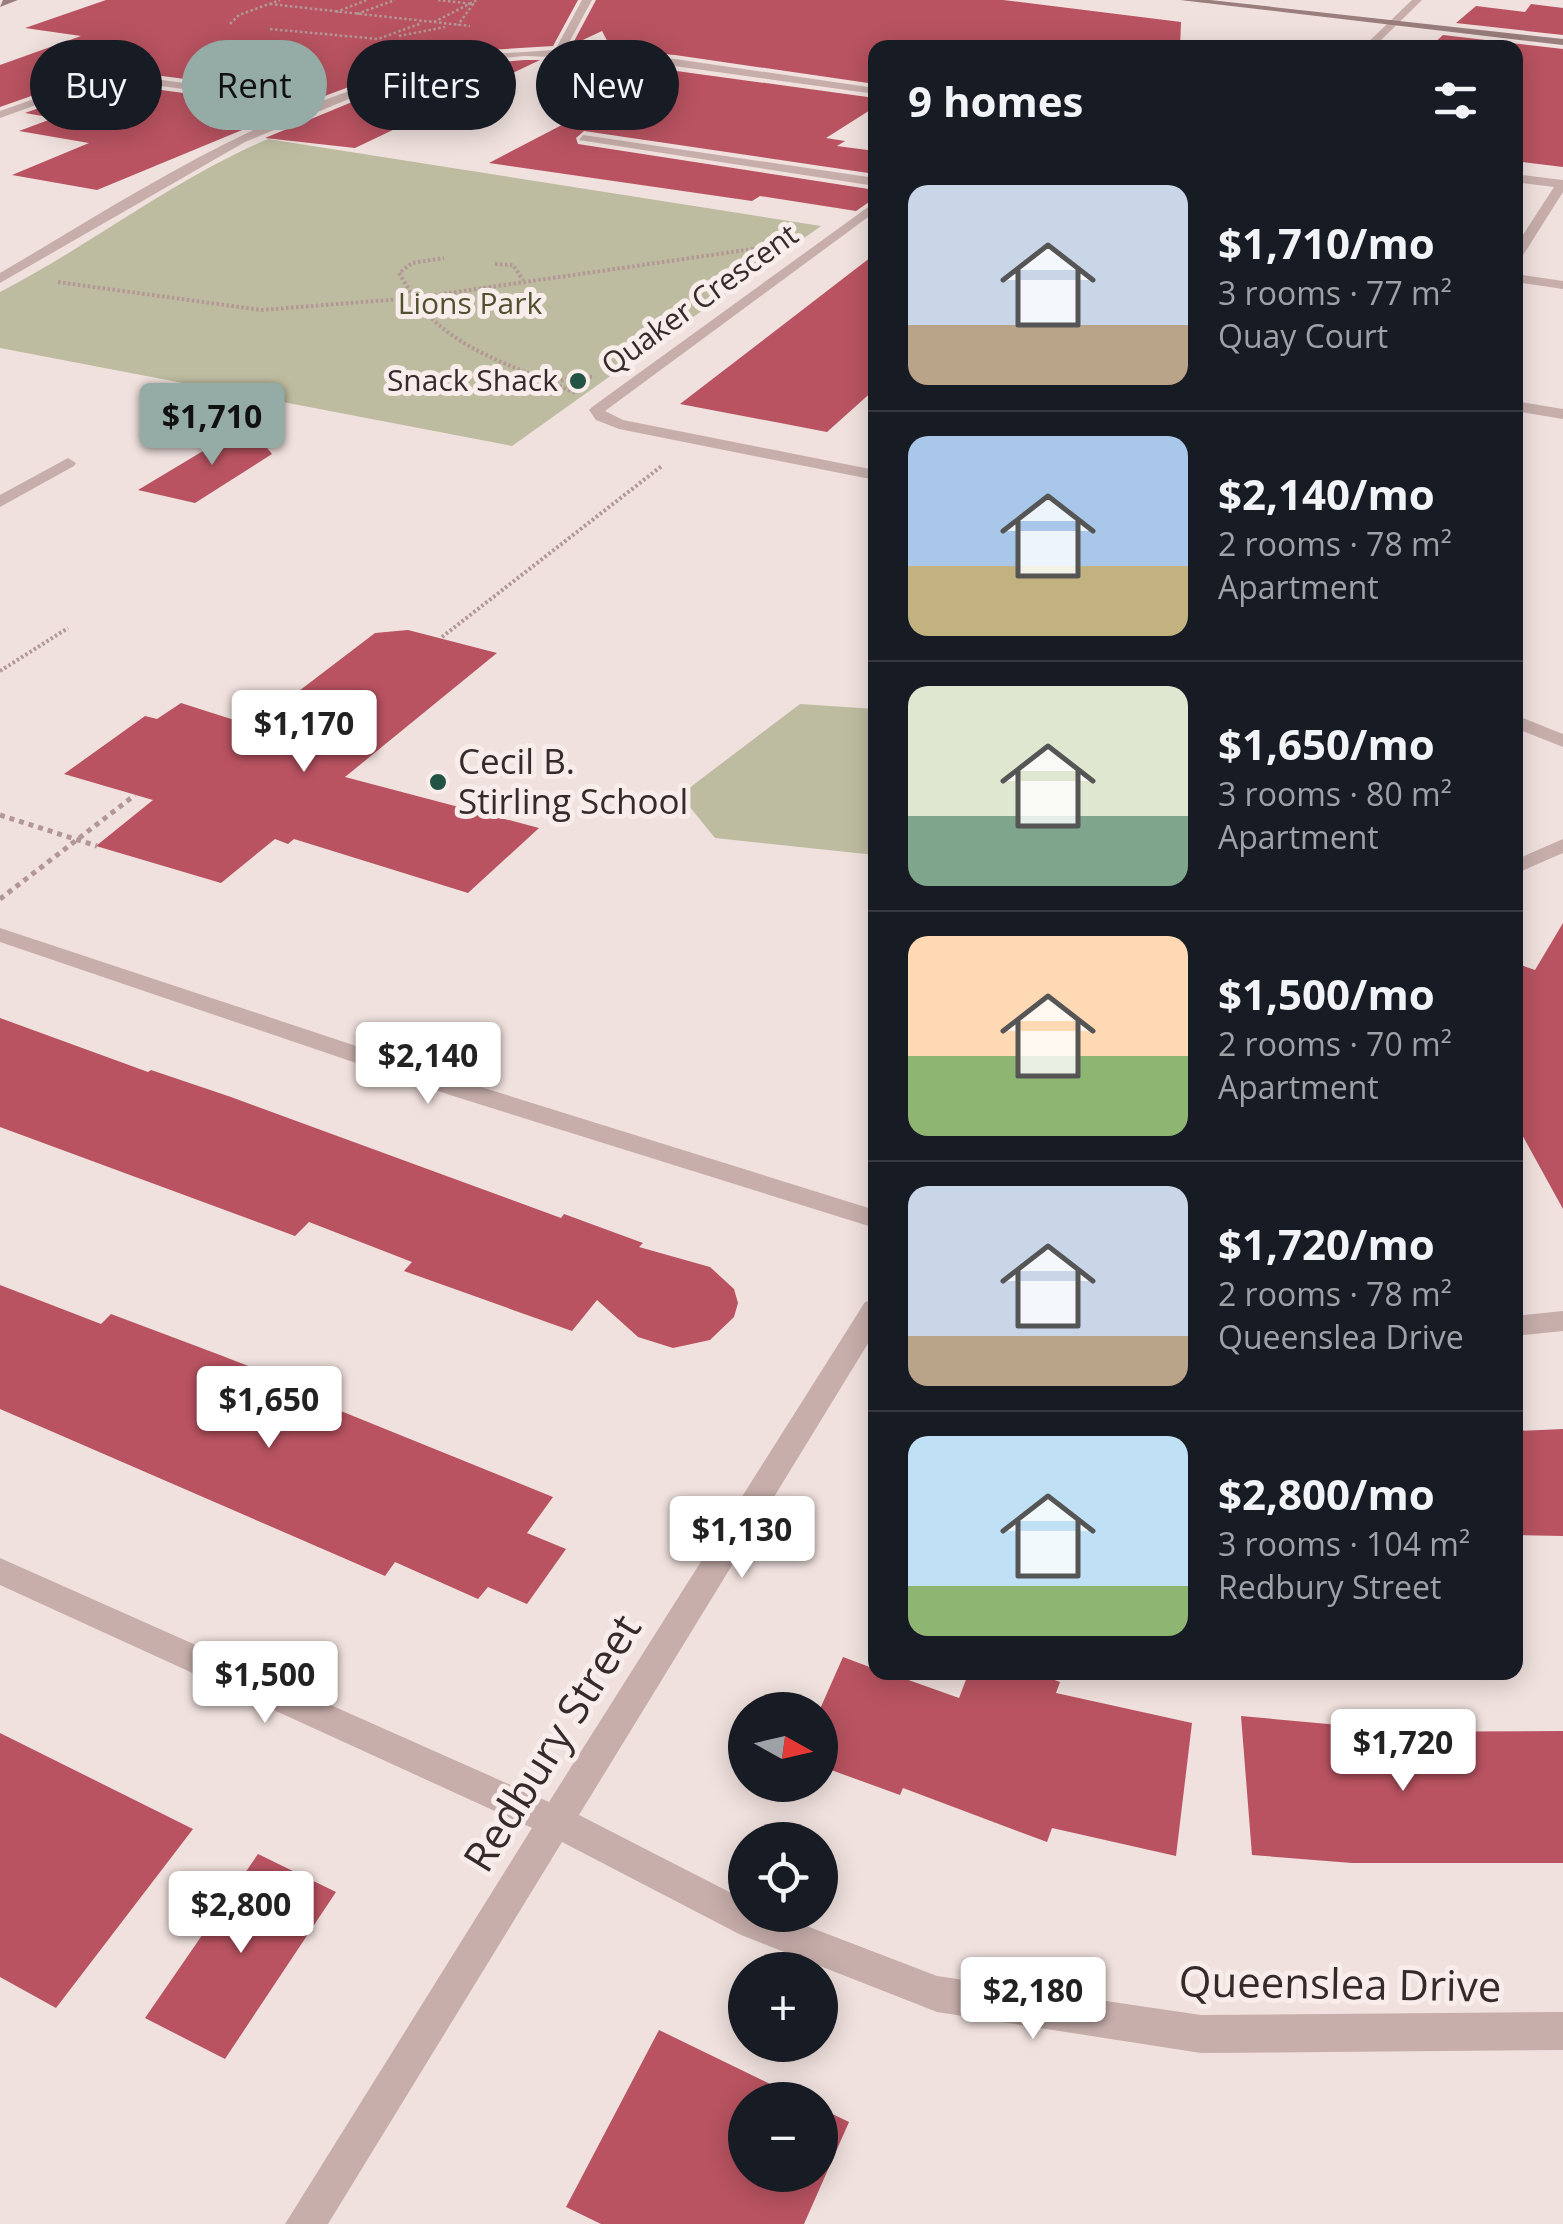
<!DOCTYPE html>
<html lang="en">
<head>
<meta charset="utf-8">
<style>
	body { margin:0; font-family:"Open Sans",sans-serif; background:#242831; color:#f1f3f6; height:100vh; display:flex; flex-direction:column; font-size:38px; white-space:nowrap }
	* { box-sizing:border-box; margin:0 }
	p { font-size:32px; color:#9ea1a6 }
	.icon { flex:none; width:55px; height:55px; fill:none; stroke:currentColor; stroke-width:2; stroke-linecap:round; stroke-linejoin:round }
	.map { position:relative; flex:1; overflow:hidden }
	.panel { position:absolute; left:868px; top:40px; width:655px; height:1640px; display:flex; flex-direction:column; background:#171b24; border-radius:20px; box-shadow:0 5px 25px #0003 }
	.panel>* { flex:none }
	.top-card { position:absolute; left:30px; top:40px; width:688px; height:90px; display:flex; gap:20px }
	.needle { width:65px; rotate:98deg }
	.buttons { position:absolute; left:728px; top:1692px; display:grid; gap:20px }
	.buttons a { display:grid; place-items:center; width:110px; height:110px; border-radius:50%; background:#171b24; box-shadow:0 5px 25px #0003; font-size:50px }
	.price { position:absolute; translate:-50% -85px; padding:0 22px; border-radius:10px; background:#fff; color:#222; font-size:32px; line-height:65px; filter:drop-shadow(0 2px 5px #0008) }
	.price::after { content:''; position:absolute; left:50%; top:60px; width:30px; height:22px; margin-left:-15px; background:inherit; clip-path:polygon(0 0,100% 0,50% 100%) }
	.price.current { background:#94aba6; color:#111 }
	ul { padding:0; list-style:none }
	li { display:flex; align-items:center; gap:30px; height:250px; padding:0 40px }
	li+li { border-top:2px solid #363941 }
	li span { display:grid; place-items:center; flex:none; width:280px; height:200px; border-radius:20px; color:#555 }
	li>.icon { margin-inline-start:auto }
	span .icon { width:120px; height:120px; fill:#fffc; stroke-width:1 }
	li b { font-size:42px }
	h2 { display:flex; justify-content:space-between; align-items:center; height:120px; padding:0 40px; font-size:42px }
	.tag { padding:0 35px; border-radius:45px; background:#171b24; box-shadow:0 5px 25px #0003; font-size:35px; line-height:90px }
	.tag.current { background:#94aba6; color:#111 }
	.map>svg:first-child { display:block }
	.green { fill:#bebca0 }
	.building { fill:#b95361 }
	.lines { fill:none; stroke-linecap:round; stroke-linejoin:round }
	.path-far2 { stroke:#b39796; stroke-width:2.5; stroke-dasharray:2.5 2.5; stroke-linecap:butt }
	.path-far1 { stroke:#b39796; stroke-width:4; stroke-dasharray:2.5 2.5; stroke-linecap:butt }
	.path { stroke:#b39796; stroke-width:5; stroke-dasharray:5 5; stroke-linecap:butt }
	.minor { fill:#c7aeab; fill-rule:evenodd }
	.secondary { fill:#9a7d7d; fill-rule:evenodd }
	.poi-dot { fill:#235344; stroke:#f8edea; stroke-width:4 }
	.labels { text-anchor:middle; stroke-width:10; stroke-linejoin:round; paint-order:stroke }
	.far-street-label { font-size:30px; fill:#362a2a; stroke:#f8edea }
	.far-park-label { font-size:30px; fill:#515130; stroke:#f8edea }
	.far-poi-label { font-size:30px; fill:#362a2a; stroke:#f8edea; text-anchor:end }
	.poi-label { font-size:35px; fill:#362a2a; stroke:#f8edea; text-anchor:start }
	.near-street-label { font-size:42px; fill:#362a2a; stroke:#f8edea }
</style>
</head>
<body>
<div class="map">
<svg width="1563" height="2224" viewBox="0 0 1563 2224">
	<rect width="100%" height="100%" fill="#f0e1de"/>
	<path class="green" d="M 268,139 L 821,226 L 512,446 L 0,348 L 0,292 C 91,245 174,179 268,139 Z
		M 800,704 L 875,709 L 875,855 L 715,838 L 680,795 Z"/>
	<path class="building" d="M 106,0 L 578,0 L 553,46 L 456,52 L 413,63 L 322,97 L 108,69 L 0,107 L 0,65 L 81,36 L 25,28 Z
		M 596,0 L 1003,0 L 1181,22 L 1180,48 L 875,48 L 875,84 L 675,55 L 612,50 L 602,31 L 572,45 Z
		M 1531,4 L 1563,8 L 1563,35 L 1456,23 L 1476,6 L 1525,12 Z
		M 1443,35 L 1563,49 L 1563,167 L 1515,161 L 1515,48 L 1429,48 Z
		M 524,60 L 540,60 L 355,148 L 265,138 L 386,88 L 458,66 Z
		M 618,63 L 875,98 L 875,107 L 826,138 L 845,141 L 837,146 L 875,151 L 875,174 L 584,131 L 576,138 L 578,144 L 875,190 L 875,198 L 856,211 L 760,196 L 752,201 L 489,163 L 631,89 Z
		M 109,83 L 295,108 L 97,190 L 12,175 L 89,143 L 19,131 L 54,118 L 25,113 Z
		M 875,254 L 875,389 L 827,432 L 680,404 Z
		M 248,424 L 272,454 L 195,503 L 138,490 Z
		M 408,630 L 497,653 L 345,777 L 539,828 L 468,893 L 294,839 L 288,844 L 275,839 L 221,883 L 96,846 L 153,800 L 64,774 L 145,716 L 157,719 L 181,703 L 253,726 L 375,633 Z
		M 1563,923 L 1563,1209 L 1515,1122 L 1515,963 L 1535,970 Z
		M 0,1018 L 148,1072 L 151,1070 L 231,1097 L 561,1218 L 564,1214 L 643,1243 L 639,1247 L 710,1267 L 734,1289 L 738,1303 L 734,1317 L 710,1340 L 673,1348 L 638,1337 L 597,1300 L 572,1331 L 404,1271 L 412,1262 L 309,1222 L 295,1236 L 0,1127 Z
		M 0,1285 L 101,1324 L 111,1314 L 220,1355 L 284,1380 L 279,1386 L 553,1497 L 527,1533 L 566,1549 L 527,1604 L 488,1587 L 478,1599 L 395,1562 L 385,1576 L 0,1409 Z
		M 1563,1429 L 1563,1536 L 1515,1535 L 1515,1431 Z
		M 843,1657 L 875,1669 L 875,1672 L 886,1672 L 959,1698 L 969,1672 L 1033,1672 L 1060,1682 L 1056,1693 L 1192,1723 L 1176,1856 L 1052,1828 L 1047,1842 L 903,1788 L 900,1795 L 820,1766 L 820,1709 Z
		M 1241,1716 L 1339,1725 L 1340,1732 L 1563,1731 L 1563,1863 L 1352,1863 L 1252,1855 Z
		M 0,1733 L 193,1829 L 56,2008 L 0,1977 Z
		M 258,1854 L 336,1892 L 225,2059 L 145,2018 Z
		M 659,2030 L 803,2100 L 745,2100 L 745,2175 L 820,2175 L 820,2108 L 849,2122 L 804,2224 L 601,2224 L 566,2207 Z"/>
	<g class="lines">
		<path class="path-far2" d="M 438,0 L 473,4 L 458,25
			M 270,4 L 470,26
			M 336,12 L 367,0
			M 357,14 L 395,0
			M 434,22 L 477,0
			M 230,24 L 239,15 L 280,0
			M 270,29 L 378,39 L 422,23
			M 399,36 L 445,27"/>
		<path class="path-far1" d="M 495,264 L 513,265 L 523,280
			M 58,282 L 261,310 L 414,298 L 399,273 L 412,263 L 444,258
			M 556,382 L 580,375 L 592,377
			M 575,393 C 517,366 453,352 414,298 L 767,247
			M 442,637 L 663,465
			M 0,671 L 68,628"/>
		<path class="path" d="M 0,815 L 97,846
			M 0,899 L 135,795"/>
		<path class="minor" d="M 582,0 L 592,0 L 565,50 L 675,59 L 875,88 L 875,94 L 624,59 L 524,56 L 457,62 L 385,84 L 245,142 L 0,283 L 0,273 C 101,214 200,149 309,106 L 109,79 L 0,118 L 0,111 L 108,73 L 322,101 L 414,67 L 457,56 L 555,50 Z
			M 1412,0 L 1422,0 L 1373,48 L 1362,48 Z
			M 583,135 L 875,178 L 875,186 L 579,140 Z
			M 1515,174 L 1563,180 L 1563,192 L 1520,260 L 1515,261 L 1515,247 L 1554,187 L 1515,182 Z
			M 875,202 L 875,212 L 605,411 L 623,420 L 875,470 L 875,480 L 619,429 L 596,420 L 589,410 L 592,407 Z
			M 1515,274 L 1563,281 L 1563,289 L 1515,282 Z
			M 1515,401 L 1563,409 L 1563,419 L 1515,411 Z
			M 68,458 L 76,463 L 74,466 L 0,507 L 0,495 Z
			M 1515,715 L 1563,734 L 1563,747 L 1515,728 Z
			M 1563,839 L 1563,853 L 1515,874 L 1515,860 Z
			M 0,928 L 468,1083 L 875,1210 L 875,1228 L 450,1095 L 0,942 Z
			M 875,1299 L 875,1332 L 579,1815 L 745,1900 L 745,1915 L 778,1915 L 937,1976 L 1201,2015 L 1563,2012 L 1563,2050 L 1201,2053 L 937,2012 L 741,1935 L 562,1842 L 328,2224 L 285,2224 L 532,1828 L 0,1585 L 0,1558 L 549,1802 L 865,1302 Z
			M 1563,1311 L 1563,1331 L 1515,1336 L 1515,1316 Z"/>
		<path class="secondary" d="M 3,0 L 18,0 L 0,7 Z
			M 1180,0 L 1210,0 L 1563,39 L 1563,45 Z"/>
	</g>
	<g class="poi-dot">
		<circle cx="578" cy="381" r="10"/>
		<circle cx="438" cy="782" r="10"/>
	</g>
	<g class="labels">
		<g class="far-street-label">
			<text transform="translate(700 300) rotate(-36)" y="10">Quaker Crescent</text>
		</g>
		<g class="far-park-label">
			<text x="470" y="314">Lions Park</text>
		</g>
		<g class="far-poi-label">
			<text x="558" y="391">Snack Shack</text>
		</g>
		<g class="poi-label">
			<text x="458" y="774">Cecil B.<tspan x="458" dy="40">Stirling School</tspan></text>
		</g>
		<g class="near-street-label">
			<text transform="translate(552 1743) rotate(-58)" y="15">Redbury Street</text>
			<text transform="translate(1340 1984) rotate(1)" y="15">Queenslea Drive</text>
		</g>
	</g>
</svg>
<div class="buttons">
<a><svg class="needle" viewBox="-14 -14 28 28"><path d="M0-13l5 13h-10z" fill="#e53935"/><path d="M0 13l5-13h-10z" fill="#9ea1a6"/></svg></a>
<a><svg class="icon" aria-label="locate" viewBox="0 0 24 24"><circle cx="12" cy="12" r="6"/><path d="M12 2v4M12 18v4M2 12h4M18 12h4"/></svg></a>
<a>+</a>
<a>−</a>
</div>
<b class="price current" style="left:212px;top:468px">$1,710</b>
<b class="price" style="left:304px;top:775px">$1,170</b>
<b class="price" style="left:428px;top:1107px">$2,140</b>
<b class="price" style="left:269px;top:1451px">$1,650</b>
<b class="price" style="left:742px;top:1581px">$1,130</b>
<b class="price" style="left:265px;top:1726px">$1,500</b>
<b class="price" style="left:1403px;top:1794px">$1,720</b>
<b class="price" style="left:241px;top:1956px">$2,800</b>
<b class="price" style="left:1033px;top:2042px">$2,180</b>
<div class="top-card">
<a class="tag">Buy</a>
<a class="tag current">Rent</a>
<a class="tag">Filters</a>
<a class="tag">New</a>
</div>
<section class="panel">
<h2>9 homes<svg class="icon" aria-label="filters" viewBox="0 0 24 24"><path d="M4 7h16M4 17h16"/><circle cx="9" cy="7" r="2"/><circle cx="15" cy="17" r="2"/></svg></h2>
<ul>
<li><span style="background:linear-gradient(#c9d6e8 70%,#b9a48a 0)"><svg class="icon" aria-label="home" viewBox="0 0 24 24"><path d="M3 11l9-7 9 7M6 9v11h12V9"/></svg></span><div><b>$1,710/mo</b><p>3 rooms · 77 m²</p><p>Quay Court</p></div></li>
<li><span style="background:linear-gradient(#a9c7e8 65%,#c2b280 0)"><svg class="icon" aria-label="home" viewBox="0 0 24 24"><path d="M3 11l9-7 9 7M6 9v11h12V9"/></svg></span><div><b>$2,140/mo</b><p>2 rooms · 78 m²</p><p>Apartment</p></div></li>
<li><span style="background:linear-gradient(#dfe7d0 65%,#7fa58c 0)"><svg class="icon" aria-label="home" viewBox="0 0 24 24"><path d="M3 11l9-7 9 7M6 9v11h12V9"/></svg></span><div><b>$1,650/mo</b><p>3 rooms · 80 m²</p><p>Apartment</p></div></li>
<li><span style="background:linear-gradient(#ffd9b3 60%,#8fb573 0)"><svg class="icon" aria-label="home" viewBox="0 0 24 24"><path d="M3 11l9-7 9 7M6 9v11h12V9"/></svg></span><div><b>$1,500/mo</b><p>2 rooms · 70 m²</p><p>Apartment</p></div></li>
<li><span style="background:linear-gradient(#c9d6e8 75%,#b9a48a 0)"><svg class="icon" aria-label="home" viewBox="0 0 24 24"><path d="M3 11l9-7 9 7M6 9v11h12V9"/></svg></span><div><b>$1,720/mo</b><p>2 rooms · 78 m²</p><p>Queenslea Drive</p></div></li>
<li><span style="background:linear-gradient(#bfe0f5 75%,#8fb573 0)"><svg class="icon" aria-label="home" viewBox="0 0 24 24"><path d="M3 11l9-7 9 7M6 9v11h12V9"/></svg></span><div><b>$2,800/mo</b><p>3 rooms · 104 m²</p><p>Redbury Street</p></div></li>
</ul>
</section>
</div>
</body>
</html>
